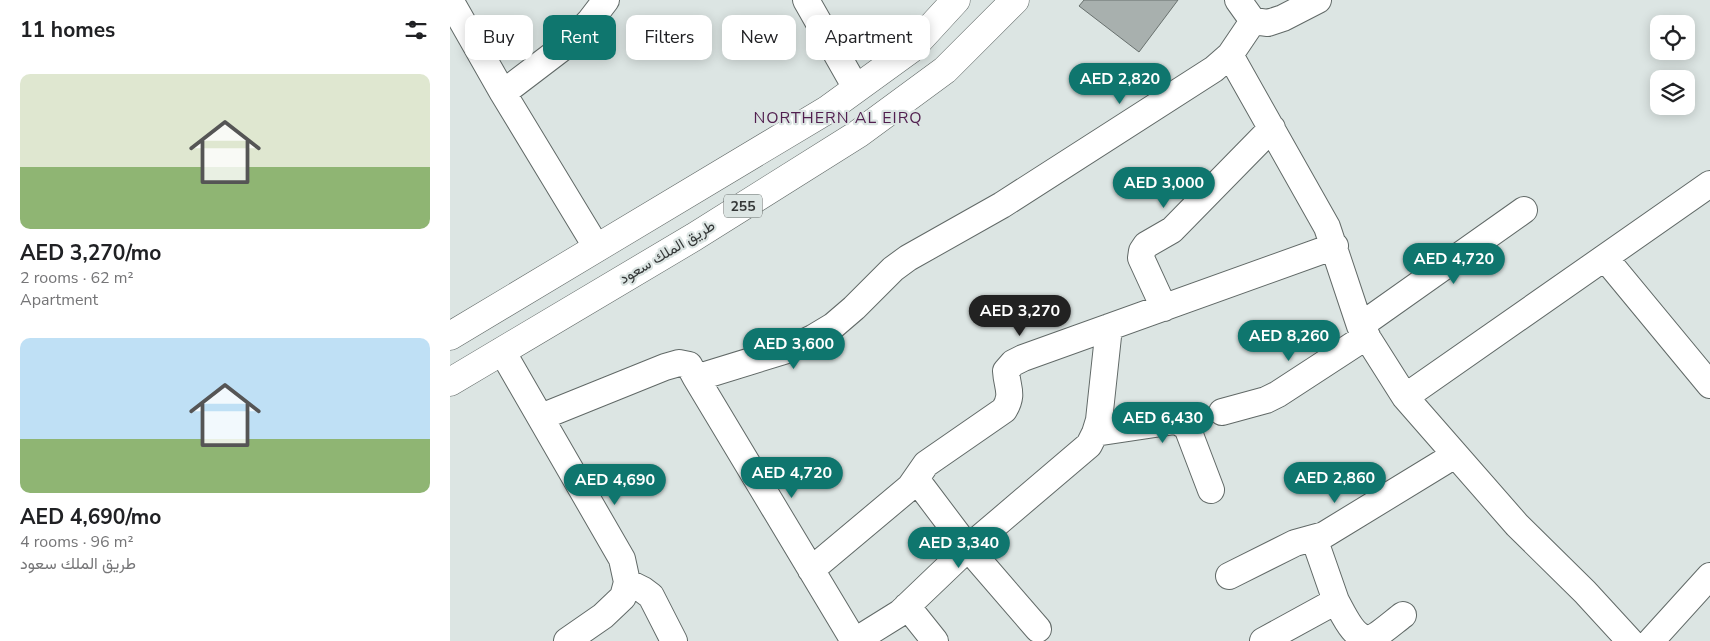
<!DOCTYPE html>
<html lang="en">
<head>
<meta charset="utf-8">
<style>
	body { margin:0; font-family:"Nunito Sans",Vazirmatn,sans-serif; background:#f2f2f2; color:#202124; height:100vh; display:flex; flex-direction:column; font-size:19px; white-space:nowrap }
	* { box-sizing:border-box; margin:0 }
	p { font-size:16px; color:#757577 }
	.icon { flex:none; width:28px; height:28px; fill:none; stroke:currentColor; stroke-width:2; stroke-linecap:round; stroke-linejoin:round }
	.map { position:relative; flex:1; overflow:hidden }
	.details { display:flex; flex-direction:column; background:#fff; width:450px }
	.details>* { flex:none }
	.guide { position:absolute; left:15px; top:15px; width:475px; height:45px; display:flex; gap:10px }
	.buttons { position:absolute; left:1200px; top:15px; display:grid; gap:10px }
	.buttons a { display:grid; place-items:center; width:45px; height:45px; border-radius:10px; background:#fff; box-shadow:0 2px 12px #0003; font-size:25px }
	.price { position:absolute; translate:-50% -42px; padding:0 11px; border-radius:18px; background:#0f766e; color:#fff; font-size:16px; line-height:32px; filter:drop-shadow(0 1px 2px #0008) }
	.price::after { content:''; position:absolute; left:50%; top:30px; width:15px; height:11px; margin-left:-8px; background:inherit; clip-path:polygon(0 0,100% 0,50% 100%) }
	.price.selected { background:#222; color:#fff }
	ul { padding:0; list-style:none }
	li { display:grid; align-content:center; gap:10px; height:265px; padding:0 20px }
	li span { display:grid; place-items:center; height:155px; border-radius:10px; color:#555 }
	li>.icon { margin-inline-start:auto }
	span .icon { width:90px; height:90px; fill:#fffc; stroke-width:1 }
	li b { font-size:21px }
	h2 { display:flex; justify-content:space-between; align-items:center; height:60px; padding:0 20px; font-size:21px }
	.pill { padding:0 18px; border-radius:10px; background:#fff; box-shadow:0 2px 12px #0003; font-size:18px; line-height:45px }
	.pill.selected { background:#0f766e; color:#fff }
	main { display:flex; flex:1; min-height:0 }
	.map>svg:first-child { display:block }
	.building { fill:#a8b0ae; stroke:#68706e }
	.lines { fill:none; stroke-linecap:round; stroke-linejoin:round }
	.street-casing { stroke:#616967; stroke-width:28 }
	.highway-casing { stroke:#616967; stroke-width:29 }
	.street { stroke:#fff; stroke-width:26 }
	.highway { stroke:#fff; stroke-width:28 }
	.labels { text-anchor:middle; stroke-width:4.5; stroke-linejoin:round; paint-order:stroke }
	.shield { fill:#dce5e3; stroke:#676c6b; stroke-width:1 }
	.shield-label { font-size:14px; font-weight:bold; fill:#353838 }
	.street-label { font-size:15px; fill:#353838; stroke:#dce5e3 }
	.neighbourhood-label { font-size:16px; letter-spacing:1px; fill:#511f4f; stroke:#dce5e3 }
</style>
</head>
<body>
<main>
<section class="details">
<h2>11 homes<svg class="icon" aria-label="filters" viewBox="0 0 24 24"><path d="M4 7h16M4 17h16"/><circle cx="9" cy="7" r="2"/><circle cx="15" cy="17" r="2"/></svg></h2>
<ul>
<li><span style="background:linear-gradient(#dfe7d0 60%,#8fb573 0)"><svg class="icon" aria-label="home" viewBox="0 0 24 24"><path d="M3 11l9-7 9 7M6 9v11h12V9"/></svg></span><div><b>AED 3,270/mo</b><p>2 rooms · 62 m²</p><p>Apartment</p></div></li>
<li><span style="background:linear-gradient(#bfe0f5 65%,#8fb573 0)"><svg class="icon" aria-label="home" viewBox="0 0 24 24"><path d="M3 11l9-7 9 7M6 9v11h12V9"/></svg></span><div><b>AED 4,690/mo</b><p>4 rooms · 96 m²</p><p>طريق الملك سعود</p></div></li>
</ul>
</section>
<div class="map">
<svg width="1260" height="641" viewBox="0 0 1260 641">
	<rect width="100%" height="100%" fill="#dce5e3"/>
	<path class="building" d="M 634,0 L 728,0 L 689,52 L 629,6 Z"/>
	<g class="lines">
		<g class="street-casing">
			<path id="street" d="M 0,0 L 53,93 L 147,248
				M 356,0 L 406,88
				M 788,0 L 803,21 L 818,23 L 833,18 L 868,0
				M 780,55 L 877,227 L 910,326 L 955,397 L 1067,525 L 1135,592 L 1180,641
				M 53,93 L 120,42 L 140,21 L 156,0
				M 1155,258 L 1260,385
				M 714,308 L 691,258 L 692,251 L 696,245 L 722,230 L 822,128
				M 910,326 L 1074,210
				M 52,351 L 172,559 L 177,582 L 173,597 L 153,616 L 117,641
				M 246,378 L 404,641
				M 955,397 L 1260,184
				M 772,412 L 816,400 L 828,394 L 917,336
				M 91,417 L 215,367 L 229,363 L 239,365 L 246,378 L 340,349 L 363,338 L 383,326 L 404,308 L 443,269 L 458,258 L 552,205 L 764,69 L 780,55 L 803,21
				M 645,433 L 725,421 L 730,423 L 737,427 L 761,490
				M 466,479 L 518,548 L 588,629
				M 361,570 L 460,487 L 476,464 L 554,410 C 564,394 557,388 556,371 L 563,363 L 573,358 L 885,246
				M 779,576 L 845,543 L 874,535 L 1005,455
				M 177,582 L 193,590 L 201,596 L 224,641
				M 886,601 C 893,613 904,641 921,638 C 928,636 946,620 953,615
				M 457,606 L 485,641
				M 405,641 L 450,613 L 518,548 L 639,445 L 645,433 L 649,420 L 659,327
				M 813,641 L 886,601 L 864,538
				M 1201,641 L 1260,576"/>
		</g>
		<g class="highway-casing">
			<path id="highway" d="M 0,336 L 377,110 L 461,49 L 506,0
				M 0,382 L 244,237 L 408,134 L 495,70 L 565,0"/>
		</g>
		<use href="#street" class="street"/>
		<use href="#highway" class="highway"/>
	</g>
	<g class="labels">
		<rect class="shield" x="274" y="194.5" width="38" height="23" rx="4"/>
		<g class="shield-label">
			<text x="293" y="211">255</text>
		</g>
		<g class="street-label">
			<text transform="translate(217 252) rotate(-31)" y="5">طريق الملك سعود</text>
		</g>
		<g class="neighbourhood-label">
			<text x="388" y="123">NORTHERN AL EIRQ</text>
		</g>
	</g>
</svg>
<div class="buttons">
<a><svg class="icon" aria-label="locate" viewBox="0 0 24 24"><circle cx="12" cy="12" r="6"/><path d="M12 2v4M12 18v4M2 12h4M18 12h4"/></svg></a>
<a><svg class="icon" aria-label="layers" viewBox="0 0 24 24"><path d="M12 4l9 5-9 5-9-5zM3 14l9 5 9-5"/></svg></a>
</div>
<b class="price" style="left:670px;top:105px">AED 2,820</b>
<b class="price" style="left:714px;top:209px">AED 3,000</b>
<b class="price" style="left:1004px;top:285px">AED 4,720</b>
<b class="price selected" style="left:570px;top:337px">AED 3,270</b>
<b class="price" style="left:839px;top:362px">AED 8,260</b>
<b class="price" style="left:344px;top:370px">AED 3,600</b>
<b class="price" style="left:713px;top:444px">AED 6,430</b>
<b class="price" style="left:342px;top:499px">AED 4,720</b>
<b class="price" style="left:885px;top:504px">AED 2,860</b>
<b class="price" style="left:165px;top:506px">AED 4,690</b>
<b class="price" style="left:509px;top:569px">AED 3,340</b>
<div class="guide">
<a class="pill">Buy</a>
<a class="pill selected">Rent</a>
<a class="pill">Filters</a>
<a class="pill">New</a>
<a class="pill">Apartment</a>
</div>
</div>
</main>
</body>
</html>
